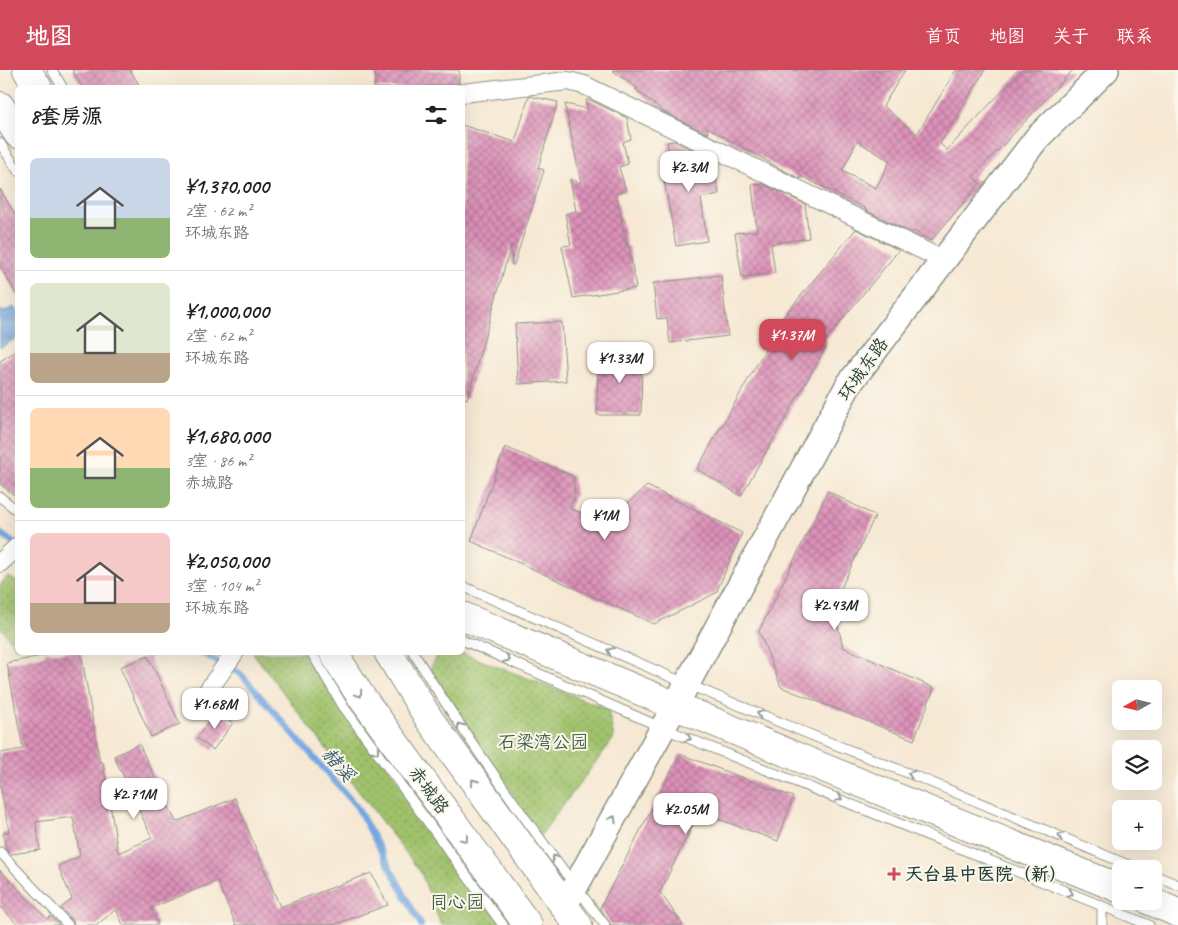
<!DOCTYPE html>
<html lang="zh">
<head>
<meta charset="utf-8">
<style>
	body { margin:0; font-family:Caveat,"LXGW WenKai TC",sans-serif; background:#f6f6f6; color:#222; height:100vh; display:flex; flex-direction:column; font-size:19px; white-space:nowrap }
	* { box-sizing:border-box; margin:0 }
	p { font-size:16px; color:#767676 }
	.icon { flex:none; width:28px; height:28px; fill:none; stroke:currentColor; stroke-width:2; stroke-linecap:round; stroke-linejoin:round }
	.map { position:relative; flex:1; overflow:hidden }
	.sheet { position:absolute; left:15px; top:15px; width:450px; height:570px; display:flex; flex-direction:column; background:#fff; border-radius:8px; box-shadow:0 5px 20px #0002 }
	.sheet>* { flex:none }
	.needle { width:32px; rotate:262deg }
	.tools { position:absolute; left:1112px; top:610px; display:grid; gap:10px }
	.tools a { display:grid; place-items:center; width:50px; height:50px; border-radius:8px; background:#fff; box-shadow:0 5px 20px #0002; font-size:25px }
	.price { position:absolute; translate:-50% -42px; padding:0 11px; border-radius:10px; background:#fff; color:#222; font-size:16px; line-height:32px; filter:drop-shadow(0 1px 2px #0008) }
	.price::after { content:''; position:absolute; left:50%; top:30px; width:15px; height:11px; margin-left:-8px; background:inherit; clip-path:polygon(0 0,100% 0,50% 100%) }
	.price.on { background:#d1495b; color:#fff }
	ul { padding:0; list-style:none }
	li { display:flex; align-items:center; gap:15px; height:125px; padding:0 15px }
	li+li { border-top:1px solid #e0e0e0 }
	li span { display:grid; place-items:center; flex:none; width:140px; height:100px; border-radius:8px; color:#555 }
	li>.icon { margin-inline-start:auto }
	span .icon { width:60px; height:60px; fill:#fffc; stroke-width:1 }
	li b { font-size:21px }
	h2 { display:flex; justify-content:space-between; align-items:center; height:60px; padding:0 15px; font-size:21px }
	header { display:flex; align-items:center; gap:30px; box-sizing:border-box; height:70px; padding:0 25px; background:#d1495b; color:#fff }
	header strong { font-size:24px }
	nav { display:flex; gap:28px; margin-inline-start:auto; font-size:18px }
	.map>svg:first-child { display:block }
	.park { fill:url(#park-dots); stroke:#5f7f4f }
	.water { fill:url(#water-ripples); stroke:#4a728a }
	.lines { fill:none; stroke-linecap:round; stroke-linejoin:round }
	.stream { stroke:#74a7e0; stroke-width:6 }
	.building { fill:url(#building-cross-hatch); fill-rule:evenodd }
	.lane-casing { stroke:#8a9284; stroke-width:11 }
	.street-casing { stroke:#8a9284; stroke-width:20 }
	.secondary-casing { stroke:#8a9284; stroke-width:28 }
	.primary-casing { stroke:#8a9284; stroke-width:30 }
	.lane { stroke:#fff; stroke-width:9 }
	.street { stroke:#fff; stroke-width:18 }
	.secondary { stroke:#fff; stroke-width:25 }
	.primary { stroke:#fff; stroke-width:28 }
	.oneway { stroke:#8f9e9a }
	.poi-dot { fill:#d1495b; stroke:#fbf7ec; stroke-width:2 }
	.labels { text-anchor:middle; stroke-width:4; stroke-linejoin:round; paint-order:stroke }
	.street-label { font-size:18px; fill:#1f3d34; stroke:#fbf7ec }
	.park-label { font-size:18px; fill:#3f5e42; stroke:#fbf7ec }
	.poi-label { font-size:18px; font-weight:bold; fill:#1f3d34; stroke:#fbf7ec; text-anchor:start }
	.water-label { font-size:19px; font-style:italic; fill:#395d68; stroke:#fbf7ec }
</style>
</head>
<body>
<header>
<strong>地图</strong>
<nav><a>首页</a><a>地图</a><a>关于</a><a>联系</a></nav>
</header>
<div class="map">
<svg width="1178" height="855" viewBox="0 0 1178 855">
	<defs>
		<pattern id="park-dots" width="8" height="8" patternUnits="userSpaceOnUse" patternTransform="scale(1.25)"><rect width="8" height="8" fill="#9fc16a"/><path d="M2 2h.1M6 6h.1" fill="none" stroke="#819e58" stroke-width="1.8" stroke-linecap="round"/></pattern>
		<pattern id="water-ripples" width="26" height="14" patternUnits="userSpaceOnUse" patternTransform="scale(1.25)"><rect width="26" height="14" fill="#74a7e0"/><path d="M2 4q2-2 4 0t4 0M15 11q2-2 4 0t4 0" fill="none" stroke="#5f89b6"/></pattern>
		<pattern id="building-cross-hatch" width="8" height="8" patternUnits="userSpaceOnUse" patternTransform="scale(1.25)"><rect width="8" height="8" fill="#dd91b9"/><path d="M0 0l8 8M0 8l8-8" fill="none" stroke="#b37897"/></pattern>
	</defs>
	<rect width="100%" height="100%" fill="#fbf7ec"/>
	<filter id="ink" filterUnits="userSpaceOnUse"><feTurbulence type="fractalNoise" baseFrequency=".02" numOctaves="2"/><feDisplacementMap in="SourceGraphic" scale="10" xChannelSelector="R" yChannelSelector="G"/><feConvolveMatrix kernelMatrix="1 2 1 2 8 2 1 2 1" color-interpolation-filters="sRGB"/></filter>
	<filter id="wash" filterUnits="userSpaceOnUse"><feTurbulence type="fractalNoise" baseFrequency=".0096" numOctaves="4" result="noise"/><feDisplacementMap in="SourceGraphic" scale="20" xChannelSelector="R" yChannelSelector="G"/><feGaussianBlur stdDeviation="1.12" result="paint"/><feColorMatrix in="noise" values="0 0 0 0 0 0 0 0 0 0 0 0 0 0 0 0 0 1.4 0 .05"/><feComposite in="paint" operator="in"/></filter>
	<g filter="url(#wash)">
		<rect width="100%" height="100%" fill="#f6e8d3"/>
		<path class="park" d="M 8,506 L 17,512 L 17,579 L 0,556 L 0,515 Z
			M 253,583 L 311,583 L 343,636 L 503,855 L 441,855 L 421,803 Z
			M 439,583 L 462,583 L 608,639 L 614,668 L 540,766 L 430,599 Z"/>
		<path class="water" d="M 14,237 L 17,241 L 17,268 L 0,278 L 0,239 L 3,242 Z"/>
		<g class="lines">
			<path class="stream" d="M 0,463 L 17,476
				M 199,582 L 241,604 L 357,737 L 421,855"/>
		</g>
		<g id="blocks">
			<path class="building" d="M 72,0 L 130,0 L 141,18 L 83,18 Z
				M 376,0 L 459,0 L 459,13 L 409,18 L 374,18 Z
				M 612,0 L 905,0 L 883,36 L 917,64 L 956,0 L 985,0 L 940,74 L 947,80 L 1022,0 L 1073,0 L 973,107 L 980,113 L 931,171 L 914,161 L 912,163 L 865,140 L 866,139 L 801,106 L 801,109 L 779,98 L 707,57 L 708,64 L 664,42 L 635,19 L 638,19 ZM 857,71 L 890,91 L 876,118 L 842,101 Z
				M 529,26 L 558,32 L 538,98 L 544,100 L 514,195 L 512,195 L 511,175 L 467,329 L 462,328 L 462,55 L 515,72 Z
				M 586,30 L 590,30 L 627,48 L 631,69 L 623,72 L 628,94 L 619,97 L 626,121 L 616,123 L 627,177 L 629,176 L 636,218 L 573,228 L 562,176 L 571,175 L 565,144 L 576,141 L 570,109 L 581,113 L 565,34 L 588,39 Z
				M 674,71 L 713,90 L 719,124 L 701,128 L 707,171 L 676,176 L 664,110 L 674,109 L 667,72 Z
				M 763,114 L 805,134 L 809,168 L 771,174 L 775,203 L 742,207 L 735,163 L 757,161 L 752,115 Z
				M 0,119 L 18,149 L 18,227 L 0,196 Z
				M 856,159 L 899,180 L 823,273 L 827,275 L 741,426 L 697,399 L 785,245 Z
				M 721,205 L 728,266 L 670,273 L 667,248 L 657,249 L 653,213 Z
				M 562,252 L 566,311 L 518,314 L 515,254 Z
				M 18,280 L 18,428 L 0,414 L 0,291 Z
				M 598,284 L 642,284 L 641,345 L 597,345 Z
				M 505,377 L 573,406 L 575,424 L 570,439 L 608,451 L 647,416 L 742,463 L 716,523 L 654,554 L 471,471 Z
				M 828,421 L 875,446 L 833,535 L 843,577 L 934,618 L 914,670 L 781,617 L 759,561 Z
				M 45,582 L 81,582 L 100,693 L 103,692 L 118,783 L 152,768 L 114,686 L 139,674 L 176,752 L 235,728 L 280,837 L 371,803 L 388,835 L 333,855 L 236,855 L 217,811 L 151,838 L 158,855 L 123,855 L 116,839 L 97,855 L 74,855 L 73,851 L 61,838 L 72,829 L 58,796 L 80,786 L 73,747 L 36,752 L 40,780 L 11,784 L 6,780 L 3,763 L 9,762 L 0,714 L 0,683 L 23,679 L 7,593 L 46,585 Z
				M 148,586 L 180,654 L 151,667 L 120,597 Z
				M 217,640 L 233,653 L 213,680 L 197,668 Z
				M 680,684 L 793,727 L 778,771 L 699,742 L 660,822 L 683,855 L 611,855 L 600,838 Z
				M 0,800 L 47,849 L 51,846 L 59,855 L 18,855 L 0,836 Z"/>
		</g>
	</g>
	<g filter="url(#ink)">
		<use href="#blocks" fill-opacity="0" stroke="#8a9284" stroke-width="1"/>
		<g class="lines">
			<g class="lane-casing">
				<path id="lane" d="M 52,0 L 63,18
					M 0,73 L 18,101
					M 0,427 L 18,441
					M 462,516 L 687,614 L 816,667 L 923,709 L 1138,799
					M 462,570 L 663,658 L 1149,855
					M 311,582 L 343,636 L 503,855
					M 413,582 C 471,676 538,768 605,855
					M 0,782 L 68,855
					M 1154,805 L 1178,815
					M 1102,836 L 1102,855"/>
			</g>
			<g class="street-casing">
				<path id="street" d="M 462,23 L 568,11 L 584,15 L 943,190
					M 0,493 L 18,476
					M 205,625 L 235,582"/>
			</g>
			<g class="secondary-casing">
				<path id="secondary" d="M 564,837 L 675,636 L 849,314 L 1037,68 L 1106,0"/>
			</g>
			<g class="primary-casing">
				<path id="primary" d="M 27,0 L 38,18
					M 0,36 L 18,64
					M 462,546 L 807,691 L 1121,819
					M 333,582 L 360,625 L 528,855
					M 388,582 L 429,649 L 578,855
					M 1150,831 L 1178,843"/>
			</g>
			<use href="#lane" class="lane"/>
			<use href="#street" class="street"/>
			<use href="#secondary" class="secondary"/>
			<use href="#primary" class="primary"/>
		</g>
		<defs><path id="oneway-chevron" d="M-2-3.5L2.5 0L-2 3.5" fill="none" stroke-width="1.6" stroke-linecap="round" stroke-linejoin="round" transform="scale(1.25)"/></defs>
		<g class="oneway">
			<use href="#oneway-chevron" transform="translate(610 581) rotate(-156)"/>
			<use href="#oneway-chevron" transform="translate(507 589) rotate(24)"/>
			<use href="#oneway-chevron" transform="translate(359 624) rotate(56)"/>
			<use href="#oneway-chevron" transform="translate(760 644) rotate(-158)"/>
			<use href="#oneway-chevron" transform="translate(460 656) rotate(-126)"/>
			<use href="#oneway-chevron" transform="translate(688 668) rotate(22)"/>
			<use href="#oneway-chevron" transform="translate(376 681) rotate(54)"/>
			<use href="#oneway-chevron" transform="translate(911 704) rotate(-159)"/>
			<use href="#oneway-chevron" transform="translate(474 712) rotate(-126)"/>
			<use href="#oneway-chevron" transform="translate(839 728) rotate(22)"/>
			<use href="#oneway-chevron" transform="translate(613 749) rotate(-61)"/>
			<use href="#oneway-chevron" transform="translate(1061 766) rotate(-157)"/>
			<use href="#oneway-chevron" transform="translate(465 769) rotate(54)"/>
			<use href="#oneway-chevron" transform="translate(555 788) rotate(-126)"/>
			<use href="#oneway-chevron" transform="translate(1070 823) rotate(23)"/>
		</g>
	</g>
	<path class="poi-dot" d="M891.5 796.5h5v5h5v5h-5v5h-5v-5h-5v-5h5z"/>
	<g class="labels">
		<g class="street-label">
			<text transform="translate(863 299) rotate(-55)" y="6">环城东路</text>
			<text transform="translate(429 720) rotate(54)" y="6">赤城路</text>
		</g>
		<g class="park-label">
			<text x="543" y="678">石梁湾公园</text>
			<text x="457" y="838">同心园</text>
		</g>
		<g class="poi-label">
			<text x="905" y="810">天台县中医院（新）</text>
		</g>
		<g class="water-label">
			<text transform="translate(339 694) rotate(49)" y="7">赭溪</text>
		</g>
	</g>
</svg>
<div class="tools">
<a><svg class="needle" viewBox="-14 -14 28 28"><path d="M0-13l5 13h-10z" fill="#e53935"/><path d="M0 13l5-13h-10z" fill="#767676"/></svg></a>
<a><svg class="icon" aria-label="layers" viewBox="0 0 24 24"><path d="M12 4l9 5-9 5-9-5zM3 14l9 5 9-5"/></svg></a>
<a>+</a>
<a>−</a>
</div>
<b class="price" style="left:689px;top:123px">¥2.3M</b>
<b class="price on" style="left:792px;top:291px">¥1.37M</b>
<b class="price" style="left:620px;top:314px">¥1.33M</b>
<b class="price" style="left:605px;top:471px">¥1M</b>
<b class="price" style="left:835px;top:561px">¥2.43M</b>
<b class="price" style="left:215px;top:660px">¥1.68M</b>
<b class="price" style="left:134px;top:750px">¥2.71M</b>
<b class="price" style="left:686px;top:765px">¥2.05M</b>
<section class="sheet">
<h2>8套房源<svg class="icon" aria-label="filters" viewBox="0 0 24 24"><path d="M4 7h16M4 17h16"/><circle cx="9" cy="7" r="2"/><circle cx="15" cy="17" r="2"/></svg></h2>
<ul>
<li><span style="background:linear-gradient(#c9d6e8 60%,#8fb573 0)"><svg class="icon" aria-label="home" viewBox="0 0 24 24"><path d="M3 11l9-7 9 7M6 9v11h12V9"/></svg></span><div><b>¥1,370,000</b><p>2室 · 62 m²</p><p>环城东路</p></div></li>
<li><span style="background:linear-gradient(#dfe7d0 70%,#b9a48a 0)"><svg class="icon" aria-label="home" viewBox="0 0 24 24"><path d="M3 11l9-7 9 7M6 9v11h12V9"/></svg></span><div><b>¥1,000,000</b><p>2室 · 62 m²</p><p>环城东路</p></div></li>
<li><span style="background:linear-gradient(#ffd9b3 60%,#8fb573 0)"><svg class="icon" aria-label="home" viewBox="0 0 24 24"><path d="M3 11l9-7 9 7M6 9v11h12V9"/></svg></span><div><b>¥1,680,000</b><p>3室 · 86 m²</p><p>赤城路</p></div></li>
<li><span style="background:linear-gradient(#f6c9c9 70%,#b9a48a 0)"><svg class="icon" aria-label="home" viewBox="0 0 24 24"><path d="M3 11l9-7 9 7M6 9v11h12V9"/></svg></span><div><b>¥2,050,000</b><p>3室 · 104 m²</p><p>环城东路</p></div></li>
</ul>
</section>
</div>
</body>
</html>
